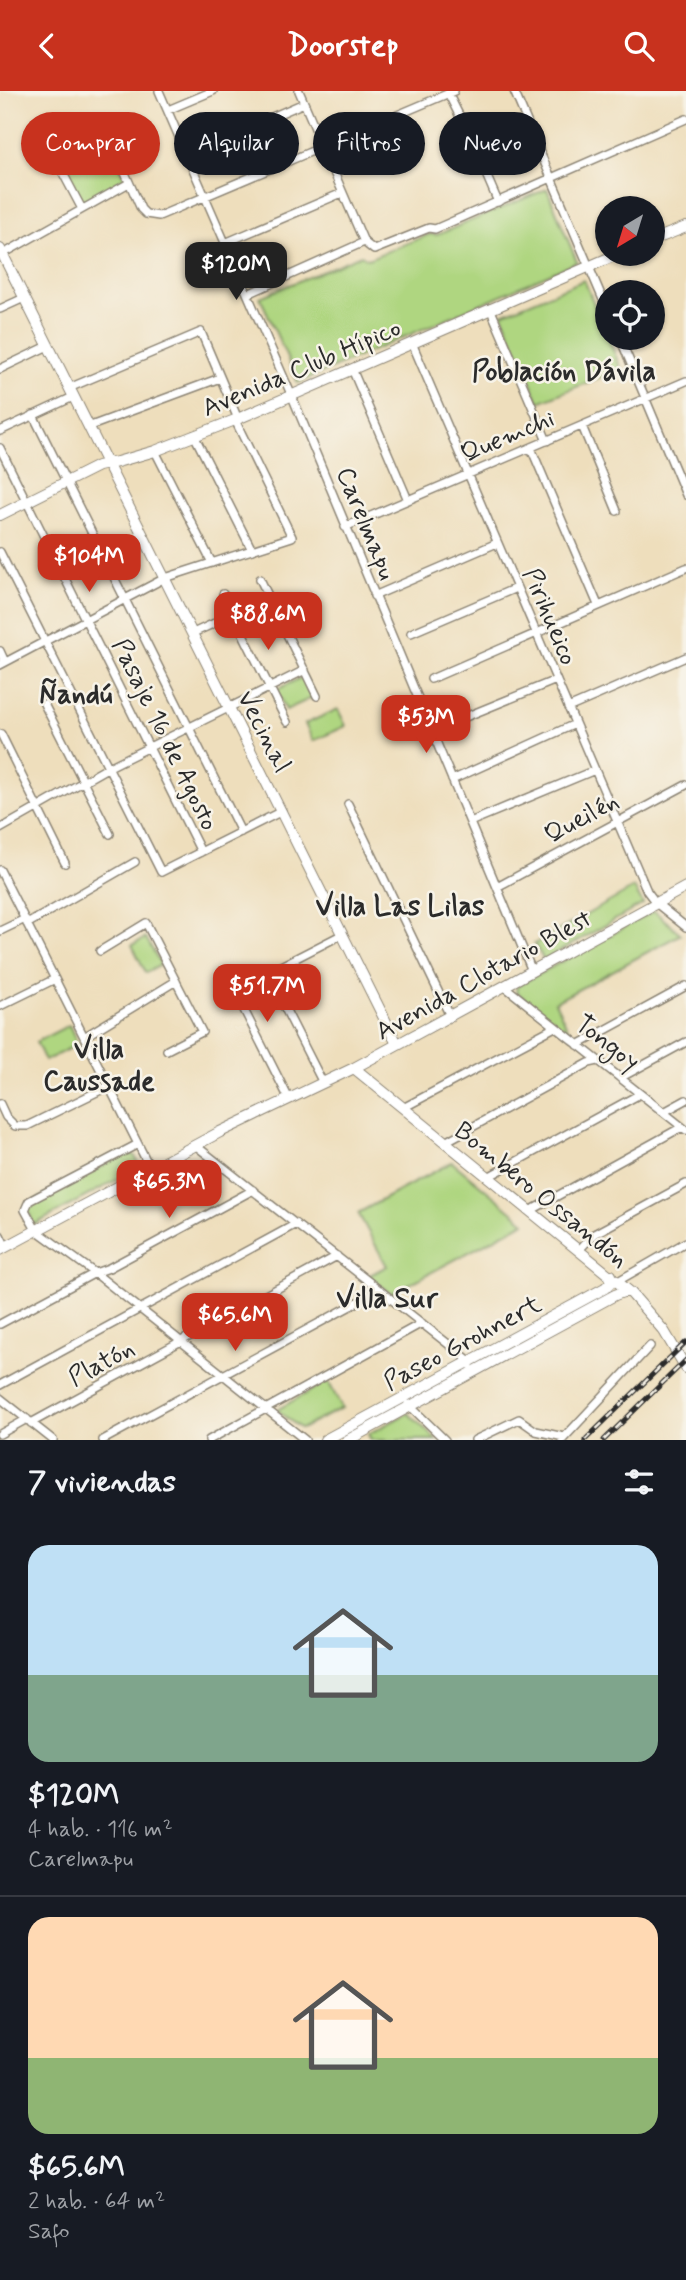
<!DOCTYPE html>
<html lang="es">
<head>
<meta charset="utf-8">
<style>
	body { margin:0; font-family:Mynerve,sans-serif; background:#242831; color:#f1f3f6; height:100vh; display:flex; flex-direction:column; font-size:26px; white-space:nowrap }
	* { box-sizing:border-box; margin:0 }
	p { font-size:23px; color:#9ea1a6 }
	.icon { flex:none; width:38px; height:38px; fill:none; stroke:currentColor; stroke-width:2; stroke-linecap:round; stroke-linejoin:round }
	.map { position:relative; height:1349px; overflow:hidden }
	.drawer { display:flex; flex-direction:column; background:#171b24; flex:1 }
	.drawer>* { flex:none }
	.banner { position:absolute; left:21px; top:21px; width:644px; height:63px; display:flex; gap:14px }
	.needle { width:46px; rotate:218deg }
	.buttons { position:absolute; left:595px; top:105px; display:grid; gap:14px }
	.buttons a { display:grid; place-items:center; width:70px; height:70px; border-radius:50%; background:#171b24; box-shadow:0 2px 5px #0004; font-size:35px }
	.price { position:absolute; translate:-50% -60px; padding:0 16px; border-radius:14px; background:#c8321e; color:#fff; font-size:23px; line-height:46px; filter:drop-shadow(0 2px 4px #0008) }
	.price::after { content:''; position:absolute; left:50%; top:42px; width:21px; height:16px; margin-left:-10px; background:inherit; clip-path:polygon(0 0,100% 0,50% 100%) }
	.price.on { background:#222; color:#fff }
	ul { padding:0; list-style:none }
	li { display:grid; align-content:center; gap:14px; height:371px; padding:0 28px }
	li+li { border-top:2px solid #363941 }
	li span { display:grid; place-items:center; height:217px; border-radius:21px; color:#555 }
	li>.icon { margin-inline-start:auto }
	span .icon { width:126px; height:126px; fill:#fffc; stroke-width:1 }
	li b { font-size:30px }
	h2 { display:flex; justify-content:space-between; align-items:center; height:84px; padding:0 28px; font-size:30px }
	.pill { padding:0 24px; border-radius:32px; background:#171b24; box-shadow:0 2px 5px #0004; font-size:24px; line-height:63px }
	.pill.on { background:#c8321e; color:#fff }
	header { display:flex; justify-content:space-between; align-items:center; height:91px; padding:0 28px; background:#c8321e; color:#fff; font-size:32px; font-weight:700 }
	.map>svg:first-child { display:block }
	.green { fill:#afd680; stroke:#6d8056; stroke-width:2 }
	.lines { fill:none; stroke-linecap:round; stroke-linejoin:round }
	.street-casing { stroke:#8c8474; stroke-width:10 }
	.secondary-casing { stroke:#8c8474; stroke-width:12 }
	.street { stroke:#fff; stroke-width:7 }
	.secondary { stroke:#fff; stroke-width:10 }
	.rail-casing { stroke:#2b2b2b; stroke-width:5 }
	.rail { stroke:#f7f3e8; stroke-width:2.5; stroke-dasharray:8; stroke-linecap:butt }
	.labels { text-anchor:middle; stroke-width:5; stroke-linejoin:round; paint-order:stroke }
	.street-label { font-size:26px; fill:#2b2b2b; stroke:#f7f3e8 }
	.neighbourhood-label { font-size:28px; font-weight:bold; fill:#2b2b2b; stroke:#f7f3e8 }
</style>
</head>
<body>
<header><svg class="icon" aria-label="back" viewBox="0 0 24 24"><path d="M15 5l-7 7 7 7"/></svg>Doorstep<svg class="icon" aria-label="search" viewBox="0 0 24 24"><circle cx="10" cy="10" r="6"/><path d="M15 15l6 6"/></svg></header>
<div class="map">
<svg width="686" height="1349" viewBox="0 0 686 1349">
	<rect width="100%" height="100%" fill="#f7f3e8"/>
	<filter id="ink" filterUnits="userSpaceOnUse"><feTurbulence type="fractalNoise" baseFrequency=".0143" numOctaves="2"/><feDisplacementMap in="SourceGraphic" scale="14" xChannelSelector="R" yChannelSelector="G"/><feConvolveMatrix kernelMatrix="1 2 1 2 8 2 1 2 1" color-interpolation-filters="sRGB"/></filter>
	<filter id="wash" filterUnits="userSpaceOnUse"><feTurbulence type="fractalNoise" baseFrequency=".00686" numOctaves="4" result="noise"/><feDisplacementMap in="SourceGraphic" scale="28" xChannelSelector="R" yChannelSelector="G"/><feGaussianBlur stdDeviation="1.57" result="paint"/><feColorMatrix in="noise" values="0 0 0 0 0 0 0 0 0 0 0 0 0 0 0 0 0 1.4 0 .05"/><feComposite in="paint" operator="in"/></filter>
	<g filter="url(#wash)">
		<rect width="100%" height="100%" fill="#eedebc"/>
		<path class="green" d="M 99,28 L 125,87 L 82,113 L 52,55 Z
			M 547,98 L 577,171 L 298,292 L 260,206 L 361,164 L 368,168 L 430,143 L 437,144 Z
			M 584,189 L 621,278 L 539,311 L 502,223 Z
			M 304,585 L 314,606 L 286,619 L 276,599 Z
			M 338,618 L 346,635 L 313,650 L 305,633 Z
			M 634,797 L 643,813 L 544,869 L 534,853 Z
			M 654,820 L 681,843 L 555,911 L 570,942 L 516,901 L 517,895 Z
			M 146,847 L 161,874 L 146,882 L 132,854 Z
			M 69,934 L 78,953 L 45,970 L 36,951 Z
			M 128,1062 L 134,1064 L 140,1074 L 138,1077 L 34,1134 L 26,1114 Z
			M 452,1071 L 525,1131 L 391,1203 L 368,1185 L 387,1175 L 358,1122 Z
			M 328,1290 L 342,1317 L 301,1338 L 277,1319 Z
			M 408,1322 L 437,1349 L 371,1349 L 368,1343 Z"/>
	</g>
	<g filter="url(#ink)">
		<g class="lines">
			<g class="street-casing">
				<path id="street" d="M 159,0 L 294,310 L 532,880
					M 299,0 L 364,151 L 374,159 L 429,137 L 435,138 L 686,28
					M 514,0 L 607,218
					M 448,2 L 470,46 L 498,111
					M 168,19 L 213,0
					M 103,32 L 141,118 L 146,123 L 159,125 L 454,0
					M 187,63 L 304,12
					M 56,69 L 82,118
					M 225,152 L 342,102
					M 3,163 L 129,92
					M 248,203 L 364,151
					M 490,217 L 547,350
					M 0,218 L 24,207
					M 620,247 L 686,404
					M 412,252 L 647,800 L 656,812 L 686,836
					M 0,278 L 48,255
					M 352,278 L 408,409
					M 69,297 L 201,241 L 238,328
					M 33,324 L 241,741
					M 582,335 L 617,420
					M 88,336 L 220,287
					M 0,340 L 73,306
					M 194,344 L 252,459
					M 0,357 L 201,761
					M 531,357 L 598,514
					M 155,360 L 212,472
					M 345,436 L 686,290
					M 0,461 L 161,781 L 282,720
					M 260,488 L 317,605
					M 223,503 L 287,631
					M 374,505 L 497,452
					M 193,542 L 269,507
					M 411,542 L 516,497
					M 0,560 L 5,571
					M 0,574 L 165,487 L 292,446 L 235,329
					M 431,588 L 686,477
					M 44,613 L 110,743
					M 568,617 L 686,566
					M 431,640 L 556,589
					M 1,643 L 65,772
					M 452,689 L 575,633
					M 348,713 L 450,925
					M 470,731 L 595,679
					M 0,738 L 109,676 L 305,579
					M 0,779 L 150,1077
					M 497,796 L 686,694
					M 27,833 L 135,771
					M 0,840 L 25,828
					M 100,860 L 146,832 L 202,941 L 167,959
					M 267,882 L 323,992
					M 504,895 L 686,1039
					M 0,915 L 55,888
					M 84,946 L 176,890
					M 578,954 L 686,895
					M 620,987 L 686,951
					M 289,1008 L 234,899 L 343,843
					M 0,1013 L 6,1026 L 15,1035 L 27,1035 L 109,995
					M 403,1017 L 555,936
					M 664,1021 L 686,1009
					M 445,1051 L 589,972 L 598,970
					M 138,1053 L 29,1110 L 25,1119 L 36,1139 L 95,1182 L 305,1349
					M 195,1054 L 466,1267 L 470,1274
					M 488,1086 L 640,1003
					M 530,1120 L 682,1036
					M 0,1144 L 6,1156
					M 579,1159 L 594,1143 L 686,1093
					M 618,1190 L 686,1151
					M 0,1233 L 95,1182 L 109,1177 L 253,1099
					M 0,1294 L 296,1133
					M 0,1307 L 53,1349
					M 408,1313 L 445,1349
					M 31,1332 L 337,1165
					M 0,1343 L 27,1328
					M 103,1349 L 380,1199
					M 209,1349 L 422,1232
					M 475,1349 L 519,1328 L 536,1340 L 564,1346
					M 562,1349 L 650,1255"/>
			</g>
			<g class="secondary-casing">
				<path id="secondary" d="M 653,149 L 686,136
					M 0,158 L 397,953
					M 0,424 L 98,375 L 117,371 L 155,360 L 235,329 L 618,163
					M 354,977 L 631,1202 L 664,1240 L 686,1277
					M 0,1159 L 220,1041 L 354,977 L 686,796
					M 325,1349 L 605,1197 L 610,1192 L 611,1184
					M 348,1349 L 615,1204 L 623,1201 L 630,1201"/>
			</g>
			<use href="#street" class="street"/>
			<use href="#secondary" class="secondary"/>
			<g class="rail-casing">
				<path id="rail" d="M 585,1349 L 686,1251
					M 604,1349 L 686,1269"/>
			</g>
			<use href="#rail" class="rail"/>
		</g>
	</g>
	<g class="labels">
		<g class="street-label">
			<text transform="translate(301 276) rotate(-23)" y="9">Avenida Club Hípico</text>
			<text transform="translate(507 344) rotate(-23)" y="9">Quemchi</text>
			<text transform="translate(367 432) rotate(68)" y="9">Carelmapu</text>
			<text transform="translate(551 525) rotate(67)" y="9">Pirihueico</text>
			<text transform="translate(265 640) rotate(63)" y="9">Vecinal</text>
			<text transform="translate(166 643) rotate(64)" y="9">Pasaje 16 de Agosto</text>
			<text transform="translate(581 726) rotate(-28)" y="9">Queilén</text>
			<text transform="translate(483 883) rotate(-29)" y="9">Avenida Clotario Blest</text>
			<text transform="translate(608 951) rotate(38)" y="9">Tongoy</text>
			<text transform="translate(542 1103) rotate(39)" y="9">Bombero Ossandón</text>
			<text transform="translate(462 1251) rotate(-28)" y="9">Paseo Grohnert</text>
			<text transform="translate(101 1271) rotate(-28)" y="9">Platón</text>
		</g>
		<g class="neighbourhood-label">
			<text x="564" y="289">Población Dávila</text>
			<text x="76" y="612">Ñandú</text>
			<text x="400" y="824">Villa Las Lilas</text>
			<text x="99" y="967">Villa<tspan x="99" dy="32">Caussade</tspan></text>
			<text x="387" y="1216">Villa Sur</text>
		</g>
	</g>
</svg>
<div class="buttons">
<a><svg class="needle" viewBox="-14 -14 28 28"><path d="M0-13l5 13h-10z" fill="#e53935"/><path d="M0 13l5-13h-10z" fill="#9ea1a6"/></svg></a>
<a><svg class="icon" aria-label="locate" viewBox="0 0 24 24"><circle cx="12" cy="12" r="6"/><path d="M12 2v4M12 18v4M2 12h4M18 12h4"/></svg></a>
</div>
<b class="price on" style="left:236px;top:211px">$120M</b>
<b class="price" style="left:89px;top:503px">$104M</b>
<b class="price" style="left:268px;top:561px">$88.6M</b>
<b class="price" style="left:426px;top:664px">$53M</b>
<b class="price" style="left:267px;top:933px">$51.7M</b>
<b class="price" style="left:169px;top:1129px">$65.3M</b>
<b class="price" style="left:235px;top:1262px">$65.6M</b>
<div class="banner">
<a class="pill on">Comprar</a>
<a class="pill">Alquilar</a>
<a class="pill">Filtros</a>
<a class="pill">Nuevo</a>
</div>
</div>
<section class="drawer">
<h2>7 viviendas<svg class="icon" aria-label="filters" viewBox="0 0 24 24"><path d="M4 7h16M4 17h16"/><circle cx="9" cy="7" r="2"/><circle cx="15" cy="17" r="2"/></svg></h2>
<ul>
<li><span style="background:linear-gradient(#bfe0f5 60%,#7fa58c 0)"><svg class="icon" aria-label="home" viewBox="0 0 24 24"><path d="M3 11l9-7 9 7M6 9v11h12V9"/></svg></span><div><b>$120M</b><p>4 hab. · 116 m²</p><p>Carelmapu</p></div></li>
<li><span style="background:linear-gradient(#ffd9b3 65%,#8fb573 0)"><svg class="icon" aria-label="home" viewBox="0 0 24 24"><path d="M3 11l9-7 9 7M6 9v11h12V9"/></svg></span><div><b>$65.6M</b><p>2 hab. · 64 m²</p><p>Safo</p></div></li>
</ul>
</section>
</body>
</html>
